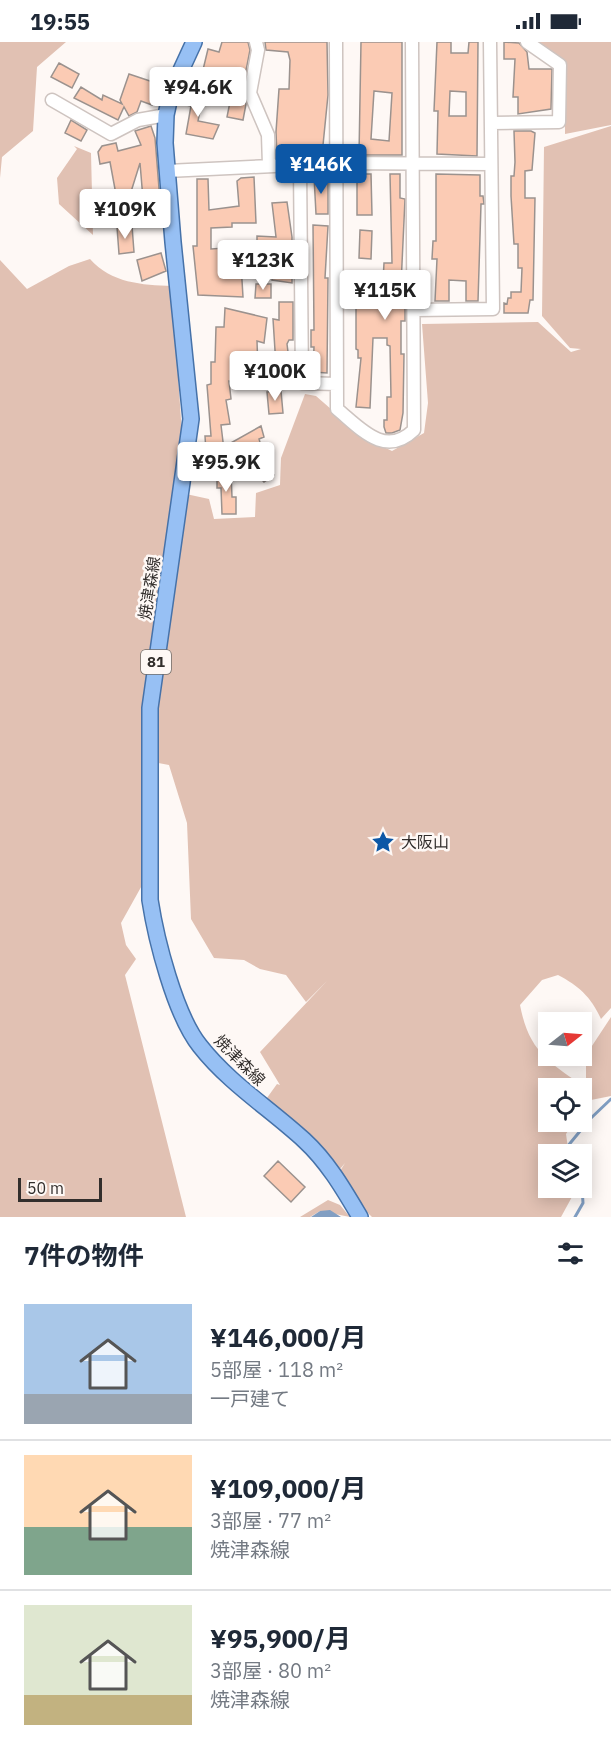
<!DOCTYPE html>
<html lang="ja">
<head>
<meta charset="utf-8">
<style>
	body { margin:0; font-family:"IBM Plex Sans","Noto Sans JP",sans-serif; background:#f6f6f7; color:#1f2937; height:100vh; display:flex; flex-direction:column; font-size:22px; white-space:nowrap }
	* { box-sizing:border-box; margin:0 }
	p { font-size:20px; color:#747a83 }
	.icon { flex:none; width:33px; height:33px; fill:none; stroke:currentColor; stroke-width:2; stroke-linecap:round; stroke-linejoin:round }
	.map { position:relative; height:1175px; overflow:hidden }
	.side { display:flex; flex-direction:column; background:#fff; flex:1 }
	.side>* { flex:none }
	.needle { width:39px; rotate:73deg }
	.tools { position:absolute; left:538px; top:970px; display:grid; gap:12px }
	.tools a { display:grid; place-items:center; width:54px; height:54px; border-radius:0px; background:#fff; box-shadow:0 3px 15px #0003; font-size:30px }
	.scale { position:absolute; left:18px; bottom:15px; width:84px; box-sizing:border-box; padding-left:6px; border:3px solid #322e2c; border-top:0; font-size:16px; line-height:21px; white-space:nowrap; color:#322e2c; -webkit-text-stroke:4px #fef8f5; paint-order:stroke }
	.price { position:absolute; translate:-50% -51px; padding:0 14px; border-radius:6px; background:#fff; color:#222; font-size:20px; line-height:39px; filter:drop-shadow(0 2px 3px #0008) }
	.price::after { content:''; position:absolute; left:50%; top:36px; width:18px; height:14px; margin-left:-9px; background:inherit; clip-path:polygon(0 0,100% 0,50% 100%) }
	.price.on { background:#0c57a6; color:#fff }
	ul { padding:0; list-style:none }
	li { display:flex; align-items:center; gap:18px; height:150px; padding:0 24px }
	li+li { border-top:2px solid #e0e1e3 }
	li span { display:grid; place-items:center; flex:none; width:168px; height:120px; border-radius:0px; color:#555 }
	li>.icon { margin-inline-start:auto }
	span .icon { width:72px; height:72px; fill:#fffc; stroke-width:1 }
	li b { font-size:26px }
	h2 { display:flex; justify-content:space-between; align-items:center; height:72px; padding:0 24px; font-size:26px }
	.status { display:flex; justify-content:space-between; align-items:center; height:42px; padding:0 30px; background:#fff; direction:ltr }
	.status svg { height:16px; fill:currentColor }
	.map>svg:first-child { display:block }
	.green { fill:#e1c1b3 }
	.water { fill:#819ec2 }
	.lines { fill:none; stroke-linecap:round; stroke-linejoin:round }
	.stream { stroke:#819ec2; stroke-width:3 }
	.building { fill:#fbcbb4; stroke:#9b928e; stroke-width:1.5; fill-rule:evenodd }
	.minor-casing { stroke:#cec4c0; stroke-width:15 }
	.major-casing { stroke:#4672a9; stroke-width:18 }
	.minor { stroke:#fff; stroke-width:12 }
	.major { stroke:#97c0f4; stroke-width:15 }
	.labels { text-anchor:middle; stroke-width:5; stroke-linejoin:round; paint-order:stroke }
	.shield { fill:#fef8f5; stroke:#6f6b68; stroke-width:1.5 }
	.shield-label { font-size:15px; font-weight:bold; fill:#322e2c }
	.street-label { font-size:16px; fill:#322e2c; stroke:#fef8f5 }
	.poi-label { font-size:16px; fill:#322e2c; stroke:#fef8f5; text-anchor:start }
</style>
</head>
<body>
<div class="status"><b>19:55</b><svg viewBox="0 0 49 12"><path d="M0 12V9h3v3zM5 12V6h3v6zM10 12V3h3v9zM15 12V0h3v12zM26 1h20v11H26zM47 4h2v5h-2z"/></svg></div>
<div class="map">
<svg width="611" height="1175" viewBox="0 0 611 1175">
	<rect width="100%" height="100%" fill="#fef8f5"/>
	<path class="green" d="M 0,0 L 66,0 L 37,25 L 33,89 L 2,115 L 0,136 Z
		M 531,0 L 611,0 L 611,83 L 565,92 L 565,21 Z
		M 611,84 L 611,966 L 601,977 C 591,955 579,944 558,933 L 542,938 L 520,963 C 529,1010 549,1020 586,1046 L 586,1013 L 611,975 L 611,1054 L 586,1059 L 582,1066 L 582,1057 L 586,1059 L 586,1047 L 549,1047 L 549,1080 L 574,1080 L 566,1092 L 569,1113 L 549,1113 L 549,1146 L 573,1146 L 573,1153 L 561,1175 L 372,1175 L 358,1161 L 340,1129 L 345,1121 L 336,1132 L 264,1060 L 277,1042 L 280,1043 L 260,1010 L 327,939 L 306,960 L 286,933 L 260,927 L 244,918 L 214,916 L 191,877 L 187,781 L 169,723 L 153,720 L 150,829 L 121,881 L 126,903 L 136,917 L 125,933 L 186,1175 L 0,1175 L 0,218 L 27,247 L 69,224 L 90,217 C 111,241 142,243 172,244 L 186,452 L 209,457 L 214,477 L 255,475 L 256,451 L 280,443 L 281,416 L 305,352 L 316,354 L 363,395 L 392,409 L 424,391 L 428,361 L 422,282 L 538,280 L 571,310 L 581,307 L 570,306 L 542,274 L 544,105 Z
		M 74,104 L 91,111 L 93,193 L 59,162 L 57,136 L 77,107 Z
		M 328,1158 L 340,1163 L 350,1175 L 320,1169 L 310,1175 L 300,1175 Z"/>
	<path class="water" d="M 330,1168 L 341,1175 L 311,1175 L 320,1169 Z"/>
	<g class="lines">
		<path class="stream" d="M 571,1113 L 567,1105 L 590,1077 L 611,1057
			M 575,1175 L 583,1161 L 582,1146"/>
	</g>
	<path class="building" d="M 222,0 L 248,0 L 250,8 L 242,49 L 246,62 L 243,78 L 227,75 L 230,60 L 215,58 L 219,35 L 202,32 L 208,7 L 219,10 Z
		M 265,0 L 327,0 L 328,53 L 322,113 L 277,114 L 276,90 L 279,47 L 289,47 L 290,18 L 288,10 L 266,8 Z
		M 361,0 L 402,0 L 402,113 L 359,113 ZM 374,49 L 392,51 L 389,99 L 371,97 Z
		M 437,0 L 451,0 L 451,11 L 468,11 L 469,0 L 478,0 L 477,114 L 437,112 L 438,69 L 434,69 ZM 450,49 L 466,50 L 466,74 L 449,74 Z
		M 504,0 L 519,1 L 527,10 L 529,27 L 552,27 L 551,67 L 518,72 L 518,55 L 513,55 L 515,17 L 504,17 Z
		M 59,21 L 79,32 L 72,46 L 51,35 Z
		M 129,32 L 159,42 L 152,63 L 141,59 L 137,70 L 129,74 L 124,65 L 118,78 L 74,56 L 81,45 L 102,58 L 103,53 L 122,62 L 120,58 Z
		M 183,50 L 203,54 L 198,79 L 219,83 L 213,97 L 186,92 L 191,64 L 181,62 Z
		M 71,78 L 87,88 L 81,99 L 65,91 Z
		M 151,84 L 155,96 L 160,159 L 147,160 L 147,157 L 143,157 L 140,121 L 125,169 L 105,163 L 108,155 L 117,158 L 110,120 L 100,122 L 98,110 L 102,104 L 116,101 L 118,109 L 141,103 L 135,89 Z
		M 514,89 L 531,89 L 535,91 L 532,128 L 525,129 L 525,156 L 535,156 L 533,258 L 530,258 L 528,271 L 504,271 L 504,261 L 507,262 L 508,256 L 511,256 L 511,250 L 521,250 L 522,226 L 518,226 L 518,202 L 514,202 L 511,154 L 511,134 L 514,134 L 515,120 Z
		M 357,132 L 371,132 L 372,173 L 357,173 Z
		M 390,132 L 400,132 L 400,156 L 405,157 L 401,243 L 405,244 L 405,279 L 401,279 L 401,312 L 404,312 L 403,371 L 400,388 L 392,391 L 386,391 L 384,385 L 384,378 L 387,378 L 387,355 L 391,355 L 390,304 L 387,303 L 387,296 L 373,296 L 370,366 L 356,365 L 361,316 L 358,316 L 358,308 L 356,307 L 356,247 L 373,247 L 373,264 L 391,264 L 393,239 L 383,239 L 384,221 L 392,221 Z
		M 436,132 L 480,133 L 480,154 L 483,154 L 484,162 L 481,162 L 478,259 L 466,259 L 466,239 L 449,238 L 449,259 L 435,259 L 437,217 L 432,217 L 433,199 L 436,199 Z
		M 314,134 L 328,134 L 328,172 L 316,172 Z
		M 254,135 L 256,181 L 232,181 L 232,185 L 211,186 L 211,207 L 240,205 L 243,255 L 198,253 L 193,204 L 197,204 L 197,137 L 208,137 L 209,168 L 239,164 L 237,139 L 241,136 Z
		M 287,160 L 292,195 L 292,241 L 272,238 L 275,217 L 257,216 L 257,194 L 276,195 L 272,161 Z
		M 313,183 L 328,184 L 325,236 L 328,236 L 327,331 L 313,330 L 314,305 L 311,305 L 311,288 L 314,288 Z
		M 132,184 L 134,210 L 119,212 L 117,185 Z
		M 360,188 L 372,189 L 371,217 L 359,216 Z
		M 161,211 L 166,229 L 142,239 L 137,218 Z
		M 256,242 L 271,242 L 271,256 L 255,256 Z
		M 279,260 L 293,260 L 293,298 L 289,298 L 287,302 L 291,334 L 288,334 L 288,339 L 277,340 L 273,277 L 279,278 Z
		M 225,266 L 267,276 L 264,301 L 257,299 L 258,328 L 261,329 L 259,343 L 229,339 L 231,357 L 226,358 L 230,382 L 221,383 L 224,408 L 206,410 L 205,394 L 211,394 L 207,343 L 211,342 L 211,320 L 215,320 L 216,285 L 224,285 Z
		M 281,349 L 283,371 L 269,372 L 267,350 Z
		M 261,384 L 264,395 L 259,397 L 262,407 L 253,410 L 274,433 L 264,440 L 229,402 Z
		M 217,429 L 231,429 L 232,455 L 236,455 L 236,472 L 222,472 L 221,446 L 217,446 Z
		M 278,1119 L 305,1145 L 291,1160 L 264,1134 Z"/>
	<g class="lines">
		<g class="minor-casing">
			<path id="minor" d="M 256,0 L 258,8 L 250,51 L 268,93 L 269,123
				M 336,0 L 337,367 C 361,387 385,416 414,388 L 412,0
				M 52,58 L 111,92 L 138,78 L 166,73
				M 492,81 L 559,80 L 560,23 L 527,0
				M 300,123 L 302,341 L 336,342
				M 167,129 L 336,121 L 491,122
				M 414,268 L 493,267 L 490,0"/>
		</g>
		<g class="major-casing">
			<path id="major" d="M 194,0 L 171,50 L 166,73 L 165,101 L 173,200 L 191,377 L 150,666 L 150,858 C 156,897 175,973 200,1004 C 229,1041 269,1066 304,1098 C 328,1120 344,1148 360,1175"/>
		</g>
		<use href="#minor" class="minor"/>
		<use href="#major" class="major"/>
	</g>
	<defs>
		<g id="sight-bare" transform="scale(1.8)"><path d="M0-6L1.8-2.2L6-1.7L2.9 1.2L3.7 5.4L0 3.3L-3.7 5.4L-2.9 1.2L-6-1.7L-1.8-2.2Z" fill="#0c57a6" stroke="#fef8f5" stroke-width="2.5" paint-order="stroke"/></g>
	</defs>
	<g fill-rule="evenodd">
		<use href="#sight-bare" x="383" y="800"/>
	</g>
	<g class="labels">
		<rect class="shield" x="141" y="608" width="30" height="24" rx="4.5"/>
		<g class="shield-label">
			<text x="156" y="625">81</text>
		</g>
		<g class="street-label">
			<text transform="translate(149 546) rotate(-81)" y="6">焼津森線</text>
			<text transform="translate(240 1018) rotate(45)" y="6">焼津森線</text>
		</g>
		<g class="poi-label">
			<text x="401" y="806">大阪山</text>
		</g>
	</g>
</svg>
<div class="tools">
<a><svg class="needle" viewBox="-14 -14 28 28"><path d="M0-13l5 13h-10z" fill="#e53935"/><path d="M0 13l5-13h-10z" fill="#747a83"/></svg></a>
<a><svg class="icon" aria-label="locate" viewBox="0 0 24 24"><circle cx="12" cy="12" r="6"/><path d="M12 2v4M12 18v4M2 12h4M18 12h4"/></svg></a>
<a><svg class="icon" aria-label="layers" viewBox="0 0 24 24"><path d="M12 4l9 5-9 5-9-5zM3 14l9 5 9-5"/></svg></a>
</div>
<div class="scale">50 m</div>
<b class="price" style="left:198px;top:76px">¥94.6K</b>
<b class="price on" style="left:321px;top:153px">¥146K</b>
<b class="price" style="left:125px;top:198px">¥109K</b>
<b class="price" style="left:263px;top:249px">¥123K</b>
<b class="price" style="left:385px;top:279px">¥115K</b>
<b class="price" style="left:275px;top:360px">¥100K</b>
<b class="price" style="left:226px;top:451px">¥95.9K</b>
</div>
<section class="side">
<h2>7件の物件<svg class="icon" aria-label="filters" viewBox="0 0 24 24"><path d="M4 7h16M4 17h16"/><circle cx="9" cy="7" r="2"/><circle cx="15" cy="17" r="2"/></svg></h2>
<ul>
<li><span style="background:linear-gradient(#a9c7e8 75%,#9aa5b1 0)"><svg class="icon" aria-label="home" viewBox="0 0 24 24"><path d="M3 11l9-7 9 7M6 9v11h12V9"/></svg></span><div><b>¥146,000/月</b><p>5部屋 · 118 m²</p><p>一戸建て</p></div></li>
<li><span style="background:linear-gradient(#ffd9b3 60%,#7fa58c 0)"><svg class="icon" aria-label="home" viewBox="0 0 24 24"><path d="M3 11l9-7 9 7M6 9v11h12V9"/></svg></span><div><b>¥109,000/月</b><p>3部屋 · 77 m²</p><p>焼津森線</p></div></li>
<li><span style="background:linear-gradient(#dfe7d0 75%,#c2b280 0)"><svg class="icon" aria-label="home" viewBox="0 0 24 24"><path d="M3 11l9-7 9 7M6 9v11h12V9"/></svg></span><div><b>¥95,900/月</b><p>3部屋 · 80 m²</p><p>焼津森線</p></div></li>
</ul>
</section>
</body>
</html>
